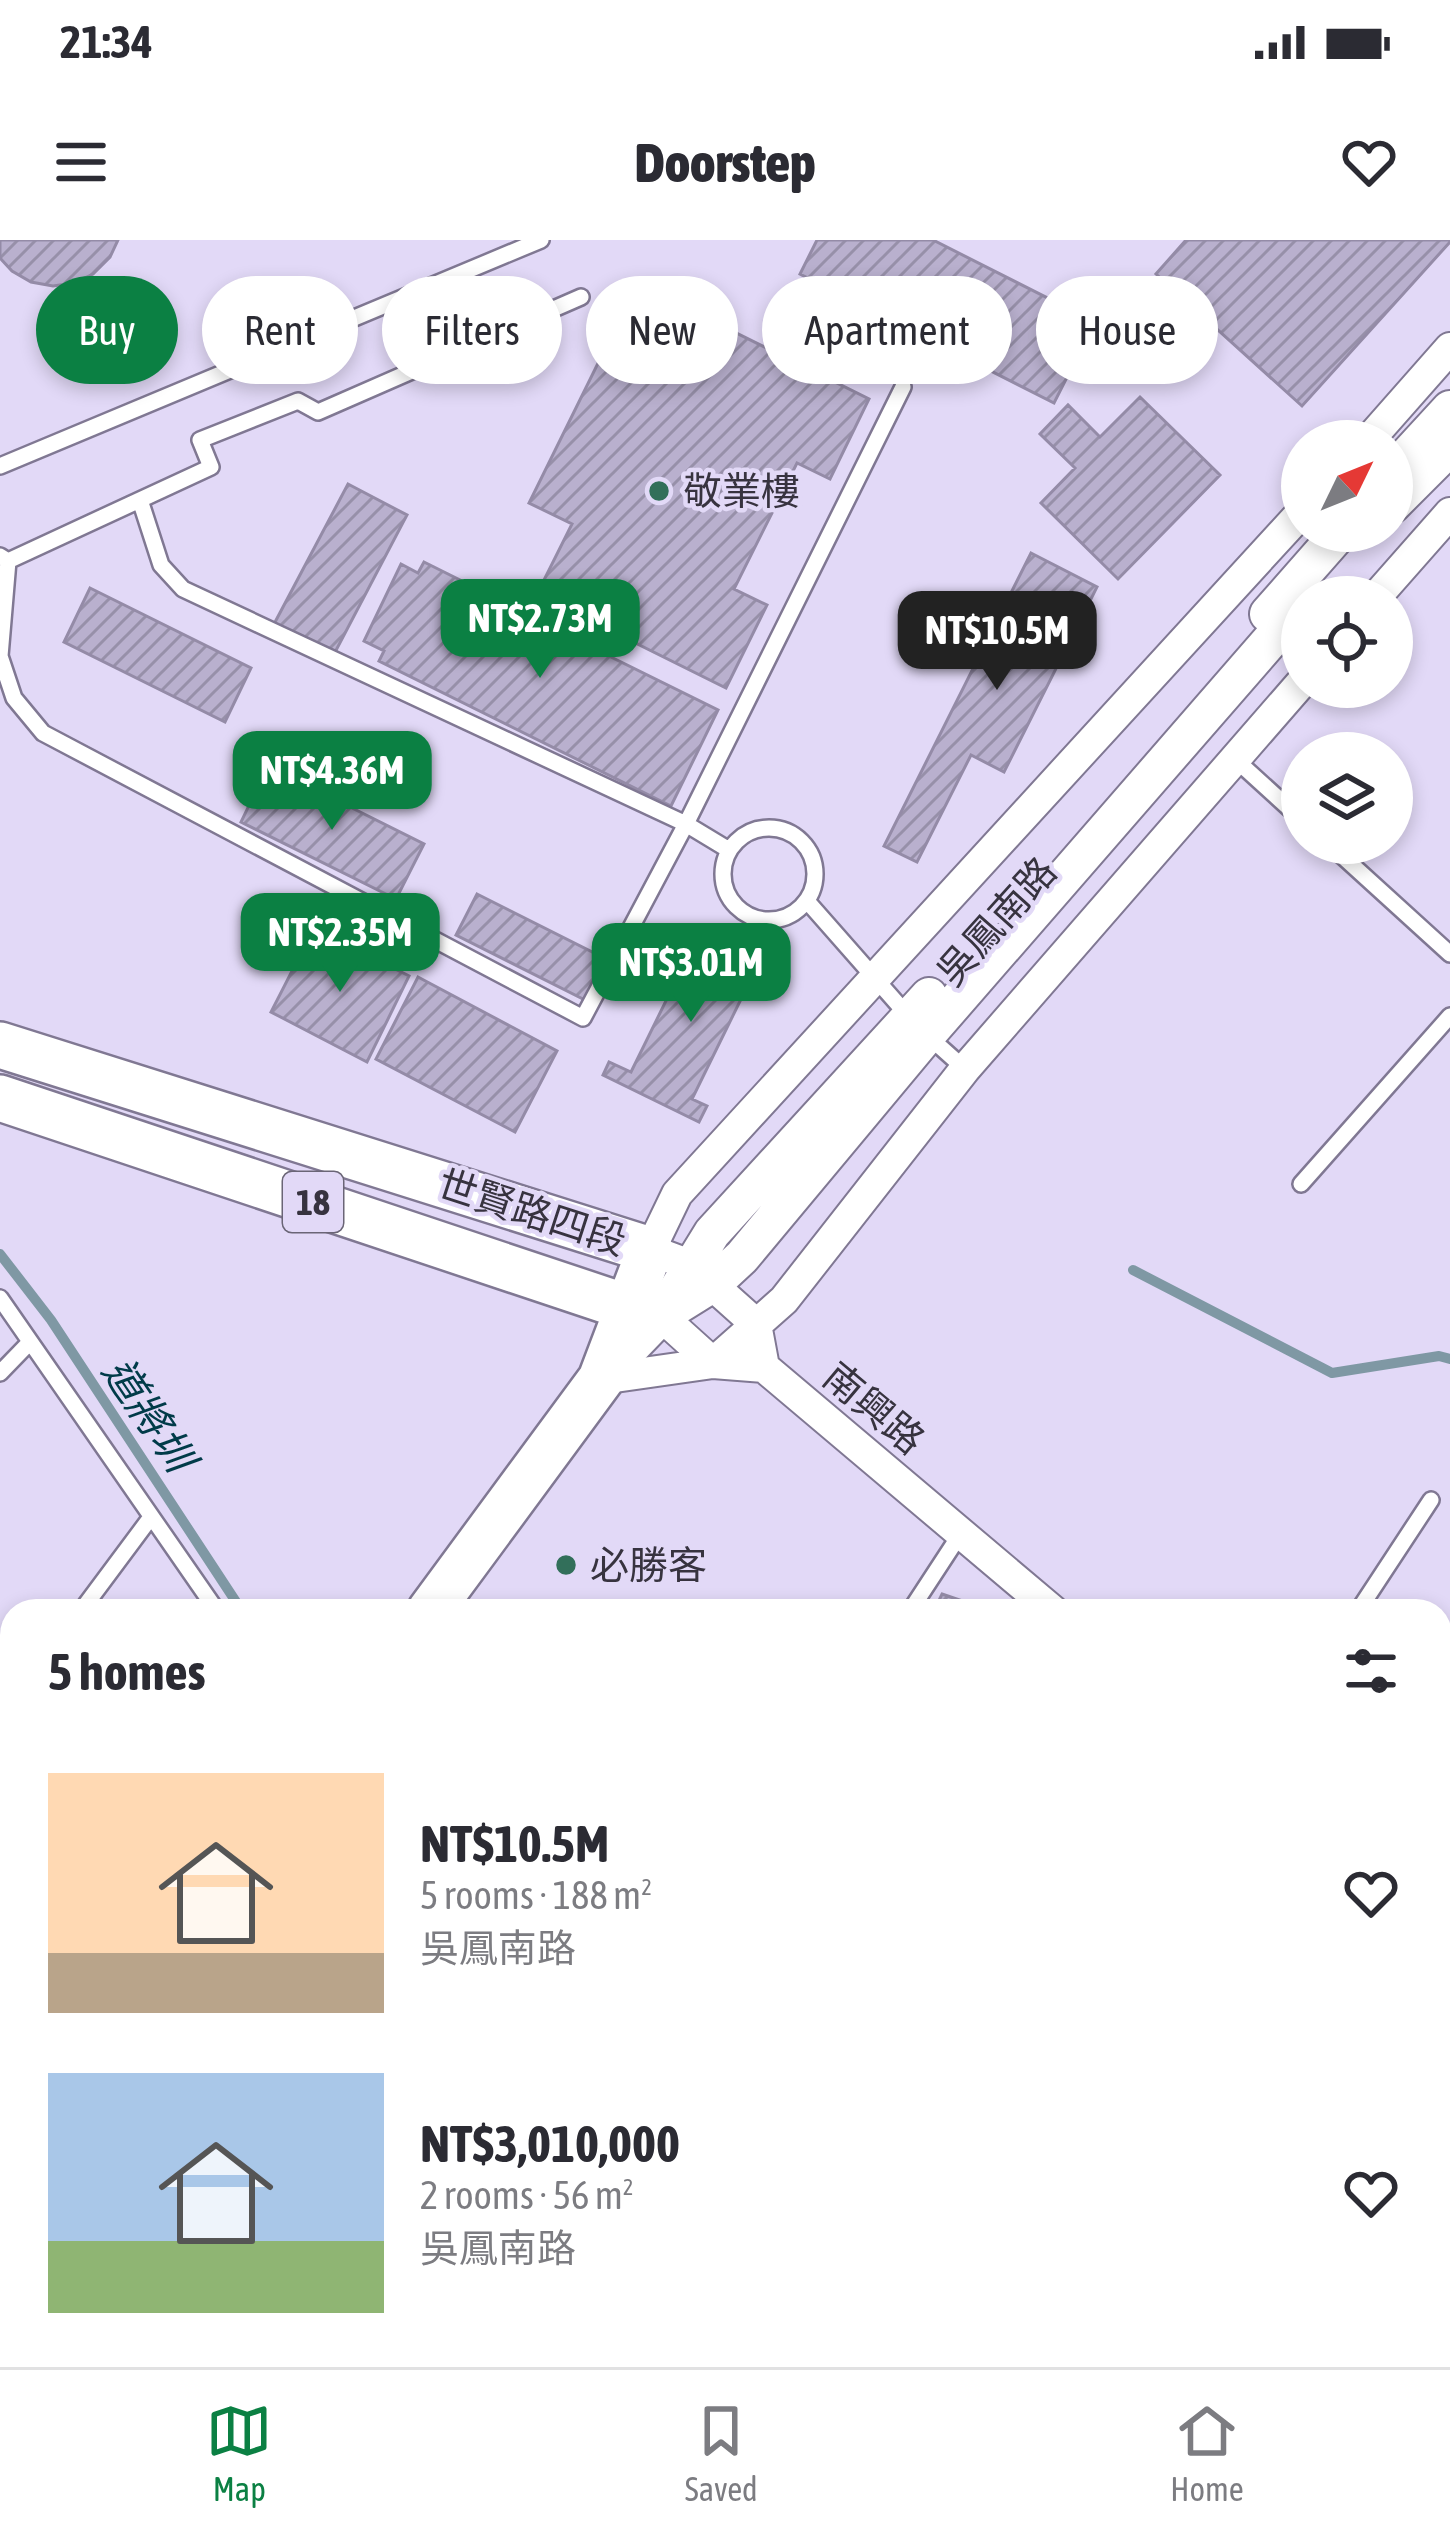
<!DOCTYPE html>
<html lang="en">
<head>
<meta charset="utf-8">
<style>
	body { margin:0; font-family:"Asap Condensed","Noto Sans TC",sans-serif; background:#f7f7f7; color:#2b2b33; height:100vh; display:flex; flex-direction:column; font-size:45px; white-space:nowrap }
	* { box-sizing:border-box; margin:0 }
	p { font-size:39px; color:#7c7c81 }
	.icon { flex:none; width:66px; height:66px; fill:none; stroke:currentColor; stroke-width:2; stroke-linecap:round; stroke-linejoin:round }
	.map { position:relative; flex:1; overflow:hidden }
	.sheet { position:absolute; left:0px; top:1359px; width:1452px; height:768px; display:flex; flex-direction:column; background:#fff; border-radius:36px 36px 0 0; box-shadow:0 6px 18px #0003 }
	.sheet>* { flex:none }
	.banner { position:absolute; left:36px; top:36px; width:1380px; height:108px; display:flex; gap:24px }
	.needle { width:78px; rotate:47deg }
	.buttons { position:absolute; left:1281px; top:180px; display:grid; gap:24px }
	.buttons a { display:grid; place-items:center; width:132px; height:132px; border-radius:50%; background:#fff; box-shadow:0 6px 18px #0003; font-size:60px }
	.price { position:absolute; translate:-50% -102px; padding:0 27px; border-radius:24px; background:#0b8043; color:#fff; font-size:39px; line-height:78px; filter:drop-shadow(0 3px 6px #0008) }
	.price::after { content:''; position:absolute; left:50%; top:72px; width:36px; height:27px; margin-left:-18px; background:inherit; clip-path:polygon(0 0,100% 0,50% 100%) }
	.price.on { background:#222; color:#fff }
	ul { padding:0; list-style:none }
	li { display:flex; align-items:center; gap:36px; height:300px; padding:0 48px }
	li span { display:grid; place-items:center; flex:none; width:336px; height:240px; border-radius:0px; color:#555 }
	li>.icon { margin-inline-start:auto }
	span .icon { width:144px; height:144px; fill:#fffc; stroke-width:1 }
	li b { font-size:51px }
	h2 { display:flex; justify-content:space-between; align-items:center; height:144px; padding:0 48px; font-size:51px }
	.chip { padding:0 42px; border-radius:54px; background:#fff; box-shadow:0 6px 18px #0003; font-size:42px; line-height:108px }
	.chip.on { background:#0b8043; color:#fff }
	.status { display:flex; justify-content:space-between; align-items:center; height:84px; padding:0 60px; background:#fff; direction:ltr }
	.status svg { height:33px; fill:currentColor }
	header { display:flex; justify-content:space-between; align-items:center; height:156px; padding:0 48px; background:#fff; font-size:54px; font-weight:800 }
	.menu { display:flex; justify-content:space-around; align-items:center; height:168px; border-top:3px solid #e1e1e2; background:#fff; font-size:33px; color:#7c7c81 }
	.menu a { display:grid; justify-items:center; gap:6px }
	.menu .on { color:#0b8043 }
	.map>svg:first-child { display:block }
	.park { fill:url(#park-crowns) }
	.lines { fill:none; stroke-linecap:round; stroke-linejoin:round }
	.stream { stroke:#7f98a4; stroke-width:10 }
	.building { fill:url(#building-hatch); stroke:#948ba7; stroke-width:3 }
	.service-casing { stroke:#807893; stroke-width:20 }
	.minor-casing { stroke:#807893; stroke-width:34 }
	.tertiary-casing { stroke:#807893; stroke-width:40 }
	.primary-casing { stroke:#807893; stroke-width:50 }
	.service { stroke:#fff; stroke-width:15 }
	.minor { stroke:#fff; stroke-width:30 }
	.tertiary { stroke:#fff; stroke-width:36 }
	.primary { stroke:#fff; stroke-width:45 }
	.poi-dot { fill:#326f5a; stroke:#e2d9f7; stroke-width:4.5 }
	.labels { text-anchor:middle; stroke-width:9; stroke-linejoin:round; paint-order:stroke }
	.shield { fill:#e2d9f7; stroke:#6a6576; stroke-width:3 }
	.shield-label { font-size:36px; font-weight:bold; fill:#37333f }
	.poi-label { font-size:39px; fill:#37333f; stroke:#e2d9f7; text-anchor:start }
	.street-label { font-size:39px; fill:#37333f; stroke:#e2d9f7 }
	.water-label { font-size:42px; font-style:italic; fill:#013b49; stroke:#e2d9f7 }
</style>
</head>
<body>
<div class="status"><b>21:34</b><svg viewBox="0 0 49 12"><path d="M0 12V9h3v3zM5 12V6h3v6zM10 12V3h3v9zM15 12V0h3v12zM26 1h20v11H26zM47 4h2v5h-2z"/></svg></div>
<header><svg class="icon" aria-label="menu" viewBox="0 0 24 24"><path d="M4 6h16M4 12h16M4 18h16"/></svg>Doorstep<svg class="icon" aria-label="heart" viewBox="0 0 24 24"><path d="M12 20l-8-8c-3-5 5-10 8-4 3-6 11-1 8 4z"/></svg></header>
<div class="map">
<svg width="1450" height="2127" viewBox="0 0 1450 2127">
	<defs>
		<pattern id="park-crowns" width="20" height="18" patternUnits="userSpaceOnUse" patternTransform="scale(3)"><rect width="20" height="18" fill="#bdbea2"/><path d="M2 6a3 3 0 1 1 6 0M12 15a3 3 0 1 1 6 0" fill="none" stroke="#9a9b85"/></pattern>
		<pattern id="building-hatch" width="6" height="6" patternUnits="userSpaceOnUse" patternTransform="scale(3)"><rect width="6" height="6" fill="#b9b0ce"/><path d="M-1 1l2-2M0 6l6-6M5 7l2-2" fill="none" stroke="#9790a9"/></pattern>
	</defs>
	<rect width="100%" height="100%" fill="#e2d9f7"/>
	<path class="park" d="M 784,2115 L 1254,2115 L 1270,2127 L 806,2127 Z"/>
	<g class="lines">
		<path class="stream" d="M 0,1014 L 51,1080 L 242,1371
			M 1133,1030 L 1332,1133 L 1439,1116 L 1450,1119
			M 1351,2115 L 1367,2127"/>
	</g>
	<path class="building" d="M 0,0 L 118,0 L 110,17 L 93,34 L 74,43 L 53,46 L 31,42 L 12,31 L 0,18 Z
		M 817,0 L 933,0 L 1095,82 L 1054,163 L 800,34 Z
		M 1186,0 L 1450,0 L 1450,2 L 1302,166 L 1156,34 Z
		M 674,62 L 869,159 L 830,239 L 797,223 L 734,349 L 767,365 L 726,448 L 537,354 L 572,284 L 529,263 L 606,107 L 643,125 Z
		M 1140,157 L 1220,235 L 1118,339 L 1041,263 L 1075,228 L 1040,194 L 1068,165 L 1100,197 Z
		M 348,244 L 407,275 L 332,418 L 273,386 Z
		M 1031,313 L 1097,347 L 1004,532 L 971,515 L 917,622 L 884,606 Z
		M 424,322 L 494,357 L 491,364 L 532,384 L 534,379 L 718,470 L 671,566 L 379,421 L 384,411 L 364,401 L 401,324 L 418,333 Z
		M 90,348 L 251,428 L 225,482 L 64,402 Z
		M 268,526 L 424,604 L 396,659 L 241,582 Z
		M 477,654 L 606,719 L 585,760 L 456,695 Z
		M 314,688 L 409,736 L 367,822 L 271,772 Z
		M 682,688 L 772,733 L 759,758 L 745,751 L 692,859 L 707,866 L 699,882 L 603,835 L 609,822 L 631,832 L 689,714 L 673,707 Z
		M 418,737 L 557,811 L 515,892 L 376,819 Z
		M 942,1354 L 977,1366 L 975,1371 L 934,1371 Z
		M 360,2115 L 394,2115 L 392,2124 Z
		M 417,2115 L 452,2115 L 448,2127 L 413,2127 Z
		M 452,2115 L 487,2115 L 484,2127 L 448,2127 Z
		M 487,2115 L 523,2115 L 519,2127 L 484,2127 Z
		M 523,2115 L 559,2115 L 555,2127 L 519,2127 Z
		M 318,2116 L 356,2127 L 315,2127 Z"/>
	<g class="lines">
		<g class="service-casing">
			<path id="service" d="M 0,226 L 541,0
				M 140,260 L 161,325 L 183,349 L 686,584 L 903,147
				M 0,316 L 8,321 L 0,416 L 14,458 L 43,493 L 583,778 L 686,584 L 729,610
				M 8,321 L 211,227 L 200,200 L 298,161 L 318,172 L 581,57
				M 1235,519 L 1302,580
				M723 634a46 46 0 1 1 92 0a46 46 0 1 1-92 0Z
				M 1328,603 L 1450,714
				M 807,661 L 910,778
				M 927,795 L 965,829
				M 1301,944 L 1450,776
				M 0,1058 L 217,1371
				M 0,1133 L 30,1102
				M 81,1371 L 151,1277
				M 910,1371 L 961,1293
				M 1358,1371 L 1431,1260
				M 0,1479 L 12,1463
				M 1440,1786 L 1450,1774
				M 228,2127 L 233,2115"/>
		</g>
		<g class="minor-casing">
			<path id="minor" d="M 1368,201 L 1450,108
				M 1376,357 L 1450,273
				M 639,1070 L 661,1076 L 713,1123 L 764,1127 L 1053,1371
				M 764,1127 L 756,1084 L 690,1025 L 650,1010 L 677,954 L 1302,272
				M 601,1139 L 713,1123 L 784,1060 L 965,829 L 1302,442
				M 1440,1561 L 1450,1565
				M 1440,1704 L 1450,1713
				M 0,1910 L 12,1915
				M 610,2115 L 625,2127
				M 1285,2115 L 1301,2127"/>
		</g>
		<g class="tertiary-casing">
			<path id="tertiary" d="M 1392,232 L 1450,169
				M 1392,265 L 1450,207
				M 1268,374 L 1341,291
				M 664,1071 L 712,993 L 929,756
				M 607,1132 L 661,1076 L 714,1043 L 742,1017 L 927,795 L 1302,364"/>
		</g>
		<g class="primary-casing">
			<path id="primary" d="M 0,805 L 650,1010 L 601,1139 L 430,1371
				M 0,858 L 626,1067
				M 38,2127 L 42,2115"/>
		</g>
		<use href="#service" class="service"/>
		<use href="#minor" class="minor"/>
		<use href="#tertiary" class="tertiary"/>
		<use href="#primary" class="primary"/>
	</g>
	<g class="poi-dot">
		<circle cx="659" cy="251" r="12"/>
		<circle cx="566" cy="1325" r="12"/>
	</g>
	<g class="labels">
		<rect class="shield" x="283" y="932" width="60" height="60" rx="9"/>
		<g class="shield-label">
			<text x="313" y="975">18</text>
		</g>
		<g class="poi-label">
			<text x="683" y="265">敬業樓</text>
			<text x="590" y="1339">必勝客</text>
		</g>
		<g class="street-label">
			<text transform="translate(996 681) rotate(-48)" y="14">吳鳳南路</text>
			<text transform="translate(532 972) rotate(18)" y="14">世賢路四段</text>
			<text transform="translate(874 1168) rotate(40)" y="14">南興路</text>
		</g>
		<g class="water-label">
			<text transform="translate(149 1174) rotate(56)" y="15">道將圳</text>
		</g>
	</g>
</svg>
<div class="buttons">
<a><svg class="needle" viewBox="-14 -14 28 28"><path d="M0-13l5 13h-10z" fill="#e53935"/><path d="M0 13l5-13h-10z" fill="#7c7c81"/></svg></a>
<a><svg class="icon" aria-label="locate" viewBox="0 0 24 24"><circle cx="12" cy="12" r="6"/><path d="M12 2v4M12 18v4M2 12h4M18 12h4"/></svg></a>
<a><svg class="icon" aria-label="layers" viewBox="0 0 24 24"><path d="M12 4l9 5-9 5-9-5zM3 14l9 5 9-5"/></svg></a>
</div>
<b class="price" style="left:540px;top:441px">NT$2.73M</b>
<b class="price on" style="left:997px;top:453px">NT$10.5M</b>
<b class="price" style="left:332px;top:593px">NT$4.36M</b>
<b class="price" style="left:340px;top:755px">NT$2.35M</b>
<b class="price" style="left:691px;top:785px">NT$3.01M</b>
<div class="banner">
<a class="chip on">Buy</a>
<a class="chip">Rent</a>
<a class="chip">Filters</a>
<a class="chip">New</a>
<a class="chip">Apartment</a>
<a class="chip">House</a>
</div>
<section class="sheet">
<h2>5 homes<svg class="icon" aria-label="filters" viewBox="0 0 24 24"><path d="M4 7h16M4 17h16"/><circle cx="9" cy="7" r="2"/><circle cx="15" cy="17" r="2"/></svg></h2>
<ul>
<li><span style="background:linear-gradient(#ffd9b3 75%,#b9a48a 0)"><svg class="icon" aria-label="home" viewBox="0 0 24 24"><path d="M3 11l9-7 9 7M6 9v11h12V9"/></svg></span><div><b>NT$10.5M</b><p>5 rooms · 188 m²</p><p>吳鳳南路</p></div><svg class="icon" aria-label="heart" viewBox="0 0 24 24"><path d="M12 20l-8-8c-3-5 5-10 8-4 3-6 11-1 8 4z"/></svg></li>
<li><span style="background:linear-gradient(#a9c7e8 70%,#8fb573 0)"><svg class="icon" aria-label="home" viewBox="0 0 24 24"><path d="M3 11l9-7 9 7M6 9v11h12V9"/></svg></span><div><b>NT$3,010,000</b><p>2 rooms · 56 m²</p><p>吳鳳南路</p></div><svg class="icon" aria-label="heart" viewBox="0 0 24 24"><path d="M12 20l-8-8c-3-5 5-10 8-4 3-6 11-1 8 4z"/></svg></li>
</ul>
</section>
</div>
<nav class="menu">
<a class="on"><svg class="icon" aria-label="map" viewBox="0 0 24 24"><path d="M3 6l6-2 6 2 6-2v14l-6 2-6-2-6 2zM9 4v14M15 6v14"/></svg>Map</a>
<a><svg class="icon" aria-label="saved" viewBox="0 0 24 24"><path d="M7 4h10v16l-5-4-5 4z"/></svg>Saved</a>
<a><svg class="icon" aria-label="home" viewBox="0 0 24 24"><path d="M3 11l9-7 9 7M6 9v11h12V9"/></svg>Home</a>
</nav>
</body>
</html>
